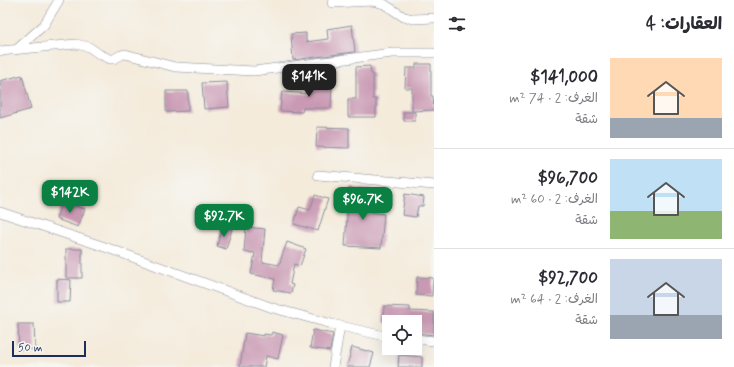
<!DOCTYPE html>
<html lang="ar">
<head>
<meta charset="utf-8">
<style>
	body { margin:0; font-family:Mynerve,"Playpen Sans Arabic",sans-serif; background:#f7f7f7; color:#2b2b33; direction:rtl; height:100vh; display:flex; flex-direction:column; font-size:15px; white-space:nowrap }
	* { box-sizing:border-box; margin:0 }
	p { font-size:13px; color:#7c7c81 }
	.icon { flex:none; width:22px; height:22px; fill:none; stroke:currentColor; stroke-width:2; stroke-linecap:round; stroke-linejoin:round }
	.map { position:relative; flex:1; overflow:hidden; direction:ltr }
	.drawer { display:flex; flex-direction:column; background:#fff; width:300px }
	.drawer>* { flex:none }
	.fabs { position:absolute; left:382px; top:315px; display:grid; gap:8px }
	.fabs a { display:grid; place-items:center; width:40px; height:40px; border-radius:0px; background:#fff; box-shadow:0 4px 16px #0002; font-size:20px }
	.scale { position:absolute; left:12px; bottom:10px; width:74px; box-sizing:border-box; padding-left:4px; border:2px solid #1b2f5e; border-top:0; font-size:11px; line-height:14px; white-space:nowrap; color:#1b2f5e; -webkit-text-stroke:3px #f6f6f2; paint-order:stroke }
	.price { position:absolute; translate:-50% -34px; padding:0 9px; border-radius:8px; background:#0b8043; color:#fff; font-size:13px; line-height:26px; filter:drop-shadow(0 1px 2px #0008) }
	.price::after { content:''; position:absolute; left:50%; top:24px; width:12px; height:9px; margin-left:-6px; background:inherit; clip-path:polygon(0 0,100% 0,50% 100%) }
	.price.selected { background:#222; color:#fff }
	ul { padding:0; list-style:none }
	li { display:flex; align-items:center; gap:12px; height:100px; padding:0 12px }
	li+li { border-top:1px solid #e1e1e2 }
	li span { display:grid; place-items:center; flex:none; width:112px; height:80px; border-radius:0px; color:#555 }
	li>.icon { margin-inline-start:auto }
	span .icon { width:48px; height:48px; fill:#fffc; stroke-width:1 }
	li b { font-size:17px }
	h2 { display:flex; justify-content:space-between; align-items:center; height:48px; padding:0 12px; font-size:17px }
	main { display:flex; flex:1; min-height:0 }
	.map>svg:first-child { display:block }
	.building { fill:#c999b3 }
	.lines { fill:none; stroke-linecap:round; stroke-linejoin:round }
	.street-casing { stroke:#888d9c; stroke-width:10 }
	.street { stroke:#fff; stroke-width:9 }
</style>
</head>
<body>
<main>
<section class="drawer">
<h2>العقارات: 4<svg class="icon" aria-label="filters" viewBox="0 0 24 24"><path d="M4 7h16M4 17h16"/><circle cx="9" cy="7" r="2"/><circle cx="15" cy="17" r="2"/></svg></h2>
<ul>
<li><span style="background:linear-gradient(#ffd9b3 75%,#9aa5b1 0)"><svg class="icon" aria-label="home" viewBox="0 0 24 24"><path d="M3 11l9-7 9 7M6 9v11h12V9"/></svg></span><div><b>$141,000</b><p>الغرف: 2 · 74 m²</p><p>شقة</p></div></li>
<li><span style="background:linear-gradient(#bfe0f5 65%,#8fb573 0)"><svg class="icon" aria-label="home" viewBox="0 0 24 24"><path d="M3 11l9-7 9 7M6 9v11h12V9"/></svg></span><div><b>$96,700</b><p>الغرف: 2 · 60 m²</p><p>شقة</p></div></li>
<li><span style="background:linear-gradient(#c9d6e8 70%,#9aa5b1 0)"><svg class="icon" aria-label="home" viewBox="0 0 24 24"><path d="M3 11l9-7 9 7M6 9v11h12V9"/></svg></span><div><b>$92,700</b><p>الغرف: 2 · 64 m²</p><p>شقة</p></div></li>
</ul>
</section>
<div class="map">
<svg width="434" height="367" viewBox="0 0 434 367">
	<rect width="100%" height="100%" fill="#f6f6f2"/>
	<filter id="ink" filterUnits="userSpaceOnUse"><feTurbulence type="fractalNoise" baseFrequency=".025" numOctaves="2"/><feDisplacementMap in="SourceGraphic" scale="8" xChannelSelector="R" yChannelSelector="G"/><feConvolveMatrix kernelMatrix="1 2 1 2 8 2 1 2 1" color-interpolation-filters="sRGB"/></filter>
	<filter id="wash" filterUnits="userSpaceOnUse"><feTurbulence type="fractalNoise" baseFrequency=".012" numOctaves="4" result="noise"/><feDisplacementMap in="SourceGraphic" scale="16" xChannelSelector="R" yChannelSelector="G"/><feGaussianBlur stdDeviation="0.9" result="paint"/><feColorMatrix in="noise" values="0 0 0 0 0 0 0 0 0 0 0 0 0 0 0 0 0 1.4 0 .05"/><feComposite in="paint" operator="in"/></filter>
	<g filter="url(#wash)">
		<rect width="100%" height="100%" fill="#f4ebdb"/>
		<g id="blocks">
			<path class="building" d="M 352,25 L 355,52 L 293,60 L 291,34 L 306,33 L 306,42 L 328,39 L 327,29 Z
				M 416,64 L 431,64 L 431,96 L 433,96 L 434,110 L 412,111 L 412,88 L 405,88 L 406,68 L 416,68 Z
				M 370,66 L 371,74 L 373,74 L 373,99 L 376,99 L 376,117 L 348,117 L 348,99 L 356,99 L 356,67 Z
				M 22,75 L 31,109 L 0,118 L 0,81 Z
				M 311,80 L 332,81 L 331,108 L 303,108 L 302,112 L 280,111 L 282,92 L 311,94 Z
				M 227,82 L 229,107 L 204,109 L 202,83 Z
				M 166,91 L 188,91 L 188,111 L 166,112 Z
				M 403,112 L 415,112 L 415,121 L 404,121 Z
				M 317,127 L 349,128 L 349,148 L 316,147 Z
				M 349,188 L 372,190 L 370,212 L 384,214 L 381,248 L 345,246 Z
				M 405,194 L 424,197 L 423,206 L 418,206 L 416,217 L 402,215 Z
				M 315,195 L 328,199 L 318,231 L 294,224 L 299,207 L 310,210 Z
				M 62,202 L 85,209 L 78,227 L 56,219 Z
				M 222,227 L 232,229 L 226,249 L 217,246 Z
				M 246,227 L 265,229 L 262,262 L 279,265 L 287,242 L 306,249 L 300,266 L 294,264 L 290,284 L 293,285 L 291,293 L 273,290 L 275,279 L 251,274 L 255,253 L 244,252 Z
				M 66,249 L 82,249 L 82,278 L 66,278 Z
				M 417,277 L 433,278 L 432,296 L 416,295 Z
				M 57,279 L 71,280 L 70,302 L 57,302 Z
				M 384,306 L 410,307 L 410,311 L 434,312 L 434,335 L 415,333 L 415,322 L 383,322 Z
				M 18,324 L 34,324 L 35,349 L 19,350 Z
				M 313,330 L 333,334 L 330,351 L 310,348 Z
				M 272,332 L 283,335 L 278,359 L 266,356 L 264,367 L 240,367 L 245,333 L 264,336 L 264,334 L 271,335 Z
				M 352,347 L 374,353 L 370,367 L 347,367 Z
				M 399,355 L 422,357 L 422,367 L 398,367 Z"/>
		</g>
	</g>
	<g filter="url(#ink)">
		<use href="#blocks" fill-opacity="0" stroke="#888d9c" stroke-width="1"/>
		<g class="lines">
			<g class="street-casing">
				<path id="street" d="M 332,3 L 372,1 L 384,4 L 404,17 L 414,19 L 434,18
					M 16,50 L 44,25 L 59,0
					M 0,51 L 76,44 L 89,47 L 99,54 L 110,59 L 114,59 L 121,55 L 125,54 L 175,67 L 254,71 L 392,53 L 434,53
					M 318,175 L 434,185
					M 0,212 L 102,246 L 273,308 L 332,324 L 389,337
					M 415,339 L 434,341
					M 333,367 L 340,326"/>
			</g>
			<use href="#street" class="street"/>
		</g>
	</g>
</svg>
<div class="fabs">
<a><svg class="icon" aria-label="locate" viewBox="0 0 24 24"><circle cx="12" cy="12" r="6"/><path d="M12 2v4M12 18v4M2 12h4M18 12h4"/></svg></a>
</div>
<div class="scale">50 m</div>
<b class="price selected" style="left:309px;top:98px">$141K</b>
<b class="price" style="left:70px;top:214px">$142K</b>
<b class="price" style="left:363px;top:221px">$96.7K</b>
<b class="price" style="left:224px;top:238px">$92.7K</b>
</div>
</main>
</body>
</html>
